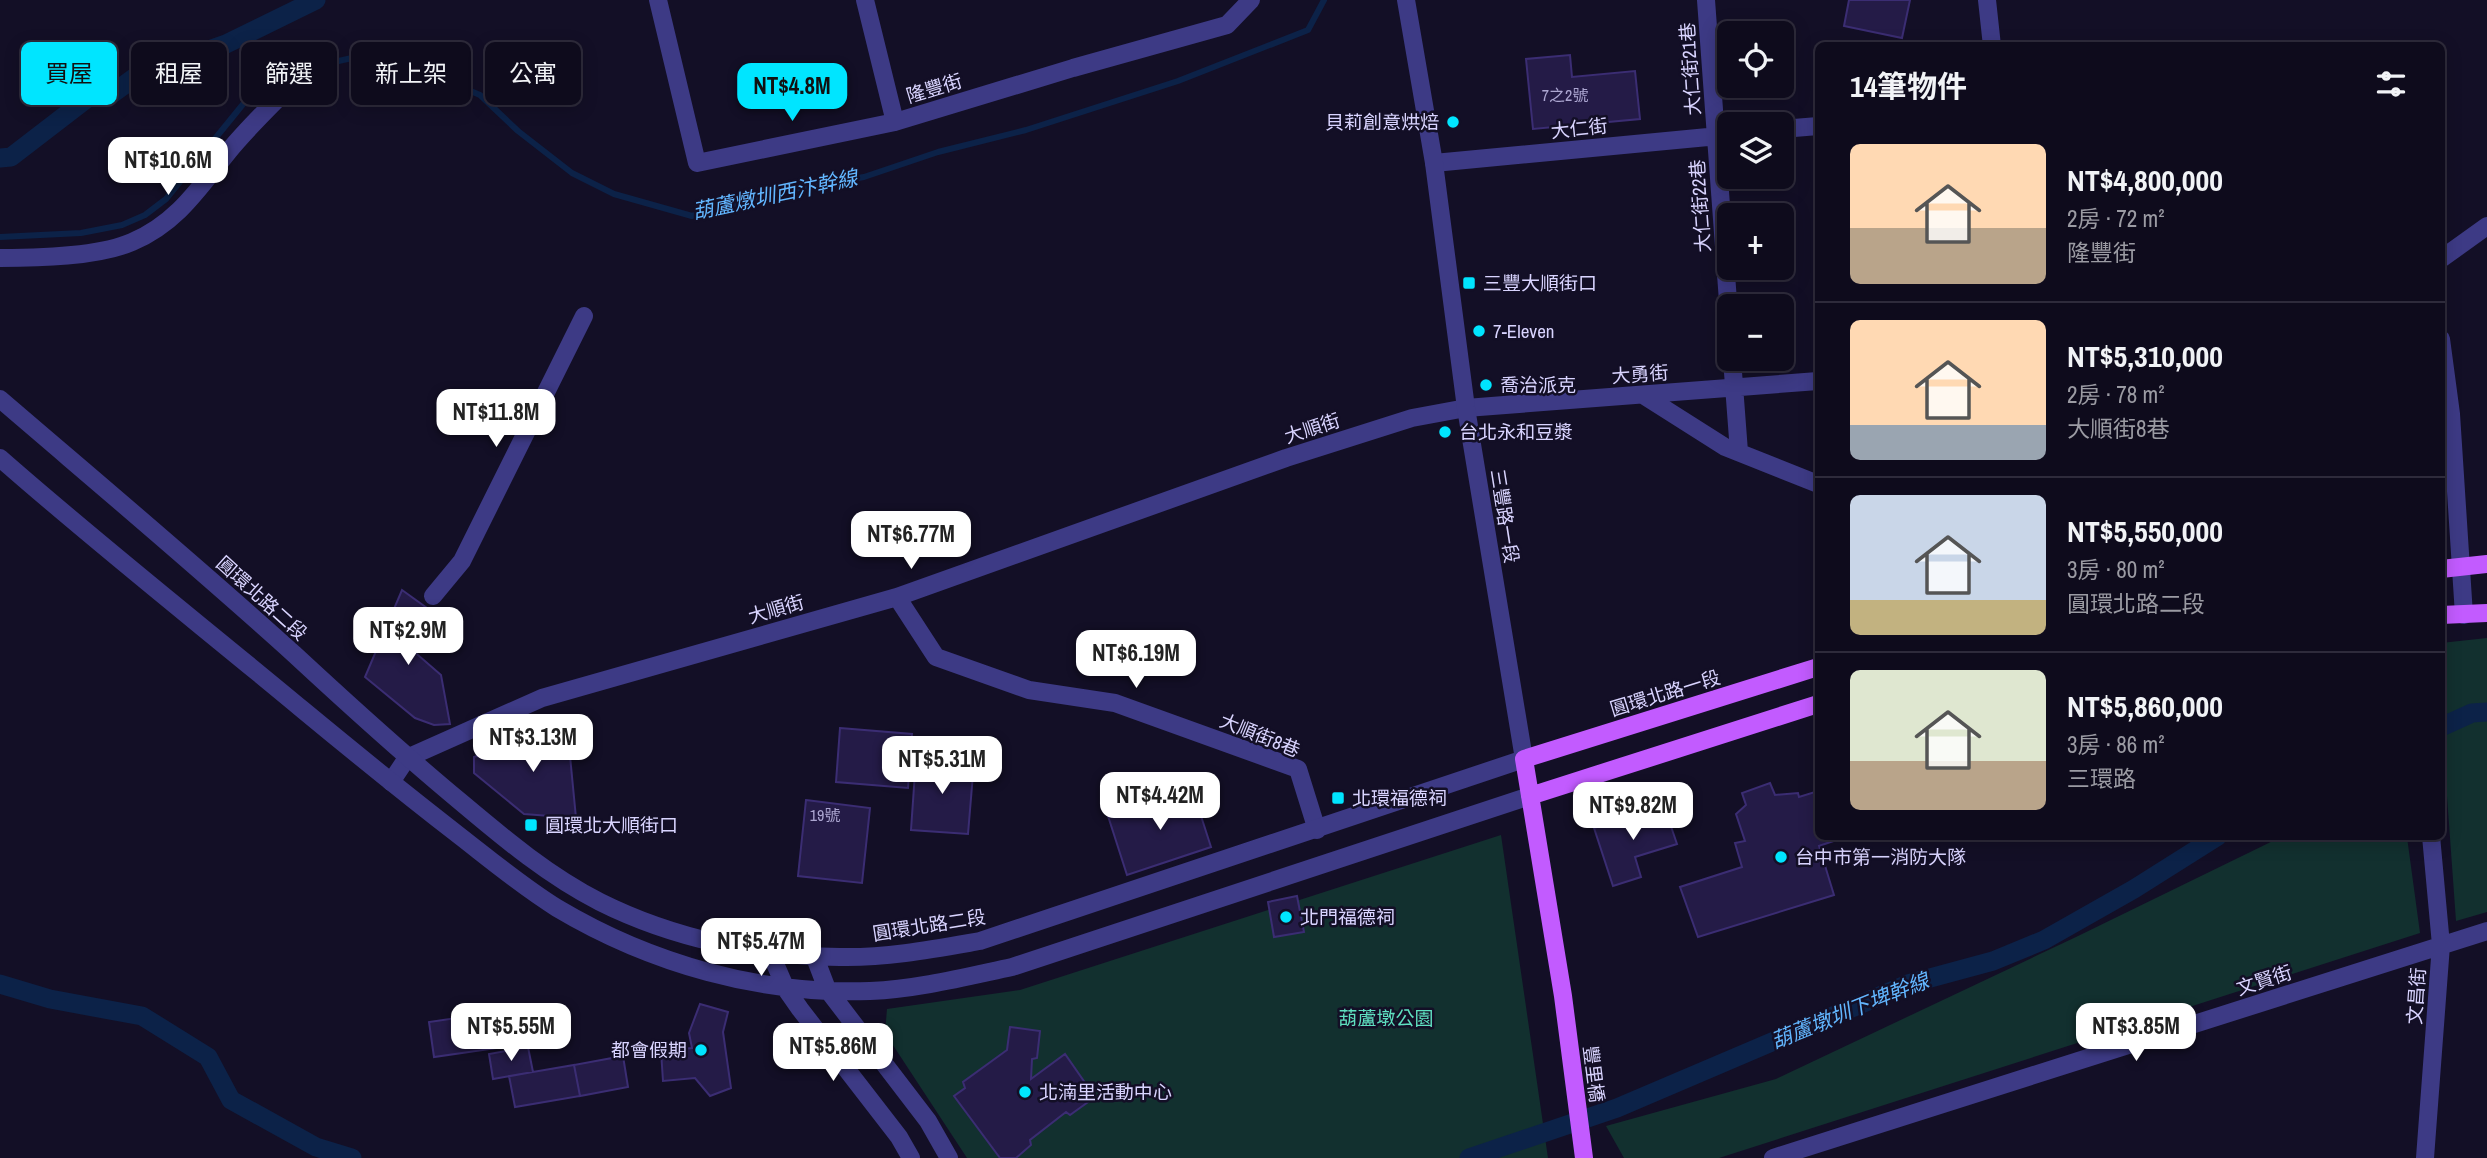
<!DOCTYPE html>
<html lang="zh-TW">
<head>
<meta charset="utf-8">
<style>
	body { margin:0; font-family:"Archivo Narrow","Noto Sans TC",sans-serif; background:#1c1929; color:#f1f3f6; height:100vh; display:flex; flex-direction:column; font-size:26px; white-space:nowrap }
	* { box-sizing:border-box; margin:0 }
	p { font-size:23px; color:#9b9ba3 }
	.icon { flex:none; width:38px; height:38px; fill:none; stroke:currentColor; stroke-width:2; stroke-linecap:round; stroke-linejoin:round }
	.map { position:relative; flex:1; overflow:hidden }
	.details { position:absolute; left:1815px; top:42px; width:630px; height:798px; display:flex; flex-direction:column; background:#0e0b1c; border-radius:10px; box-shadow:0 4px 18px #0003,0 0 0 2px #2e2b3b }
	.details>* { flex:none }
	.banner { position:absolute; left:21px; top:42px; width:665px; height:63px; display:flex; gap:14px }
	.fabs { position:absolute; left:1717px; top:21px; display:grid; gap:14px }
	.fabs a { display:grid; place-items:center; width:77px; height:77px; border-radius:10px; background:#0e0b1c; box-shadow:0 4px 18px #0003,0 0 0 2px #2e2b3b; font-size:35px }
	.price { position:absolute; translate:-50% -60px; padding:0 16px; border-radius:14px; background:#fff; color:#222; font-size:23px; line-height:46px; filter:drop-shadow(0 2px 4px #0008) }
	.price::after { content:''; position:absolute; left:50%; top:42px; width:21px; height:16px; margin-left:-10px; background:inherit; clip-path:polygon(0 0,100% 0,50% 100%) }
	.price.active { background:#00e5ff; color:#111 }
	ul { padding:0; list-style:none }
	li { display:flex; align-items:center; gap:21px; height:175px; padding:0 35px }
	li+li { border-top:2px solid #2e2b3b }
	li span { display:grid; place-items:center; flex:none; width:196px; height:140px; border-radius:10px; color:#555 }
	li>.icon { margin-inline-start:auto }
	span .icon { width:84px; height:84px; fill:#fffc; stroke-width:1 }
	li b { font-size:30px }
	h2 { display:flex; justify-content:space-between; align-items:center; height:84px; padding:0 35px; font-size:30px }
	.chip { padding:0 24px; border-radius:10px; background:#0e0b1c; box-shadow:0 4px 18px #0003,0 0 0 2px #2e2b3b; font-size:24px; line-height:63px }
	.chip.active { background:#00e5ff; color:#111 }
	.map>svg:first-child { display:block }
	.green { fill:#12302f }
	.lines { fill:none; stroke-linecap:round; stroke-linejoin:round }
	.stream { stroke:#0c2248; stroke-width:6 }
	.canal { stroke:#0c2248; stroke-width:19 }
	.building { fill:#241b47; stroke:#3b2d73; stroke-width:2 }
	.minor { stroke:#3d3a85; stroke-width:18 }
	.tertiary { stroke:#3d3a85; stroke-width:18 }
	.primary { stroke:#c25bff; stroke-width:18 }
	.poi-dot { fill:#00e5ff; stroke:#130f26; stroke-width:2.5 }
	.labels { text-anchor:middle; stroke-width:5; stroke-linejoin:round; paint-order:stroke }
	.number-label { font-size:16px; fill:#aca6d1 }
	.street-label { font-size:19px; fill:#d9d4ff; stroke:#130f26 }
	.poi-label { font-size:19px; fill:#d9d4ff; stroke:#130f26; text-anchor:start }
	.park-label { font-size:19px; fill:#5fe0c0; stroke:#130f26 }
	.water-label { font-size:21px; font-style:italic; fill:#62b6ff; stroke:#130f26 }
</style>
</head>
<body>
<div class="map">
<svg width="2487" height="1158" viewBox="0 0 2487 1158">
	<rect width="100%" height="100%" fill="#130f26"/>
	<path class="green" d="M 2487,638 L 2487,912 L 2456,921 L 2441,713 L 2441,643 Z
		M 1501,835 L 1548,1158 L 967,1158 L 885,1033 L 887,1009 L 1020,990 Z
		M 2281,837 L 2407,837 L 2420,933 L 1719,1158 L 1624,1158 L 1606,1126 L 1776,1079 L 2076,937 Z"/>
	<g class="lines">
		<path class="stream" d="M 0,237 L 81,233 L 122,225 L 145,215 L 166,199 L 244,103 L 296,66 L 316,66 L 361,56 L 440,78 L 480,95 L 518,131 L 572,173 L 614,194 L 692,216 L 776,192 L 864,177 L 938,152 L 1026,130 L 1178,81 L 1308,30 L 1324,0"/>
		<path class="canal" d="M 0,158 L 11,157 L 89,97 L 109,96 L 138,75 L 226,44 L 316,0
			M 2441,727 L 2472,713 L 2487,712
			M 0,984 L 50,999 L 142,1016 L 208,1057 L 231,1100 L 316,1147 L 352,1158
			M 1469,1158 L 1617,1108 L 1908,984 L 1993,961 L 2044,940 L 2134,889 L 2218,836"/>
	</g>
	<path class="building" d="M 1849,0 L 1910,0 L 1902,38 L 1844,26 Z
		M 1570,55 L 1572,77 L 1635,71 L 1640,119 L 1533,129 L 1526,59 Z
		M 402,590 L 431,611 L 403,642 L 441,675 L 450,724 L 434,725 L 415,718 L 365,677 Z
		M 567,725 L 576,818 L 524,814 L 474,773 L 474,757 Z
		M 840,728 L 912,734 L 908,788 L 836,782 Z
		M 916,758 L 974,762 L 968,834 L 911,830 Z
		M 1770,783 L 1775,795 L 1798,793 L 1799,797 L 1818,791 L 1818,836 L 1848,836 L 1819,846 L 1834,895 L 1698,937 L 1680,887 L 1742,867 L 1735,843 L 1745,841 L 1736,814 L 1746,805 L 1742,793 Z
		M 1192,788 L 1211,847 L 1127,875 L 1108,816 Z
		M 806,800 L 870,808 L 862,883 L 798,876 Z
		M 1664,806 L 1677,844 L 1635,857 L 1641,877 L 1613,886 L 1594,828 Z
		M 1297,896 L 1304,932 L 1274,937 L 1268,902 Z
		M 700,1004 L 728,1012 L 723,1032 L 731,1088 L 710,1096 L 695,1078 L 663,1081 L 661,1051 L 692,1048 L 689,1033 Z
		M 491,1013 L 497,1048 L 434,1057 L 429,1022 Z
		M 1010,1027 L 1040,1031 L 1037,1058 L 1032,1059 L 1031,1079 L 1065,1054 L 1095,1097 L 1070,1115 L 1066,1112 L 1030,1140 L 1031,1145 L 1016,1158 L 1000,1158 L 954,1096 L 965,1088 L 963,1082 L 1007,1050 Z
		M 528,1047 L 533,1072 L 493,1079 L 489,1054 Z
		M 623,1056 L 628,1087 L 580,1096 L 574,1065 Z
		M 574,1065 L 580,1096 L 515,1107 L 509,1076 Z"/>
	<g class="lines">
		<path class="minor" d="M 658,0 L 697,163 L 895,122 L 1073,68 L 1227,25 L 1251,0
			M 865,0 L 895,122
			M 1706,0 L 1729,315
			M 1987,0 L 1992,46
			M 1782,129 L 1818,126
			M 1434,163 L 1729,135
			M 0,258 C 37,258 98,257 132,242 C 177,223 199,188 228,152 C 249,126 275,102 298,78 L 290,61
			M 2441,259 L 2487,226
			M 2441,339 L 2451,414 L 2464,615
			M 1732,359 L 1739,452
			M 1643,395 L 1725,447 L 1818,484
			M 433,596 L 462,561 L 584,316
			M 897,597 L 936,657 L 1029,690 L 1115,703 L 1298,769 L 1317,830
			M 391,782 L 407,758 L 542,698 L 897,597 L 1286,458 L 1412,418 L 1466,408 L 1818,381
			M 1773,1158 L 2487,931
			M 2425,1158 L 2441,945 L 2431,836"/>
		<path class="tertiary" d="M 0,399 C 99,484 198,567 294,654 C 349,705 404,755 462,803 C 506,840 549,876 600,902 C 674,939 758,956 840,957 C 887,958 934,949 980,941 L 1524,759 L 1466,408 L 1434,163 L 1406,0
			M 0,458 C 99,545 202,626 303,710 C 355,753 408,796 461,837 C 493,862 523,887 557,908 C 651,964 761,995 870,991 C 918,989 965,977 1012,967 L 1530,796
			M 770,952 L 786,989 L 800,1009 L 899,1137 L 911,1158
			M 814,955 L 827,989 L 928,1121 L 949,1158"/>
		<path class="primary" d="M 2441,569 L 2487,564
			M 2441,615 L 2487,613
			M 1530,796 L 1818,704
			M 1584,1158 L 1563,996 L 1524,759 L 1818,667"/>
	</g>
	<g class="poi-dot">
		<circle cx="1453" cy="122" r="7"/>
		<rect x="1462" y="276" width="14" height="14" rx="3.5"/>
		<circle cx="1479" cy="331" r="7"/>
		<circle cx="1486" cy="385" r="7"/>
		<circle cx="1445" cy="432" r="7"/>
		<rect x="1331" y="791" width="14" height="14" rx="3.5"/>
		<rect x="524" y="818" width="14" height="14" rx="3.5"/>
		<circle cx="1781" cy="857" r="7"/>
		<circle cx="1286" cy="917" r="7"/>
		<circle cx="701" cy="1050" r="7"/>
		<circle cx="1025" cy="1092" r="7"/>
	</g>
	<g class="labels">
		<g class="number-label">
			<text x="1565" y="101">7之2號</text>
			<text x="825" y="821">19號</text>
		</g>
		<g class="street-label">
			<text transform="translate(1690 69) rotate(-94)" y="7">大仁街21巷</text>
			<text transform="translate(934 88) rotate(-17)" y="7">隆豐街</text>
			<text transform="translate(1579 128) rotate(-6)" y="7">大仁街</text>
			<text transform="translate(1700 206) rotate(-94)" y="7">大仁街22巷</text>
			<text transform="translate(1640 374) rotate(-4)" y="7">大勇街</text>
			<text transform="translate(1312 428) rotate(-18)" y="7">大順街</text>
			<text transform="translate(1505 516) rotate(81)" y="7">三豐路一段</text>
			<text transform="translate(262 598) rotate(42)" y="7">圓環北路二段</text>
			<text transform="translate(776 609) rotate(-16)" y="7">大順街</text>
			<text transform="translate(1665 693) rotate(-17)" y="7">圓環北路一段</text>
			<text transform="translate(1260 735) rotate(22)" y="7">大順街8巷</text>
			<text transform="translate(929 925) rotate(-9)" y="7">圓環北路二段</text>
			<text transform="translate(2264 980) rotate(-18)" y="7">文賢街</text>
			<text transform="translate(2416 996) rotate(-86)" y="7">文昌街</text>
			<text transform="translate(1594 1074) rotate(83)" y="7">豐里橋</text>
		</g>
		<g class="poi-label">
			<text x="1439" y="129" text-anchor="end">貝莉創意烘焙</text>
			<text x="1483" y="290">三豐大順街口</text>
			<text x="1493" y="338">7-Eleven</text>
			<text x="1500" y="392">喬治派克</text>
			<text x="1459" y="439">台北永和豆漿</text>
			<text x="1352" y="805">北環福德祠</text>
			<text x="545" y="832">圓環北大順街口</text>
			<text x="1795" y="864">台中市第一消防大隊</text>
			<text x="1300" y="924">北門福德祠</text>
			<text x="687" y="1057" text-anchor="end">都會假期</text>
			<text x="1039" y="1099">北湳里活動中心</text>
		</g>
		<g class="park-label">
			<text x="1386" y="1025">葫蘆墩公園</text>
		</g>
		<g class="water-label">
			<text transform="translate(775 195) rotate(-12)" y="7">葫蘆燉圳西汴幹線</text>
			<text transform="translate(1850 1011) rotate(-22)" y="7">葫蘆墩圳下埤幹線</text>
		</g>
	</g>
</svg>
<div class="fabs">
<a><svg class="icon" aria-label="locate" viewBox="0 0 24 24"><circle cx="12" cy="12" r="6"/><path d="M12 2v4M12 18v4M2 12h4M18 12h4"/></svg></a>
<a><svg class="icon" aria-label="layers" viewBox="0 0 24 24"><path d="M12 4l9 5-9 5-9-5zM3 14l9 5 9-5"/></svg></a>
<a>+</a>
<a>−</a>
</div>
<b class="price active" style="left:792px;top:123px">NT$4.8M</b>
<b class="price" style="left:168px;top:197px">NT$10.6M</b>
<b class="price" style="left:496px;top:449px">NT$11.8M</b>
<b class="price" style="left:911px;top:571px">NT$6.77M</b>
<b class="price" style="left:408px;top:667px">NT$2.9M</b>
<b class="price" style="left:1136px;top:690px">NT$6.19M</b>
<b class="price" style="left:533px;top:774px">NT$3.13M</b>
<b class="price" style="left:942px;top:796px">NT$5.31M</b>
<b class="price" style="left:1160px;top:832px">NT$4.42M</b>
<b class="price" style="left:1633px;top:842px">NT$9.82M</b>
<b class="price" style="left:761px;top:978px">NT$5.47M</b>
<b class="price" style="left:511px;top:1063px">NT$5.55M</b>
<b class="price" style="left:2136px;top:1063px">NT$3.85M</b>
<b class="price" style="left:833px;top:1083px">NT$5.86M</b>
<div class="banner">
<a class="chip active">買屋</a>
<a class="chip">租屋</a>
<a class="chip">篩選</a>
<a class="chip">新上架</a>
<a class="chip">公寓</a>
</div>
<section class="details">
<h2>14筆物件<svg class="icon" aria-label="filters" viewBox="0 0 24 24"><path d="M4 7h16M4 17h16"/><circle cx="9" cy="7" r="2"/><circle cx="15" cy="17" r="2"/></svg></h2>
<ul>
<li><span style="background:linear-gradient(#ffd9b3 60%,#b9a48a 0)"><svg class="icon" aria-label="home" viewBox="0 0 24 24"><path d="M3 11l9-7 9 7M6 9v11h12V9"/></svg></span><div><b>NT$4,800,000</b><p>2房 · 72 m²</p><p>隆豐街</p></div></li>
<li><span style="background:linear-gradient(#ffd9b3 75%,#9aa5b1 0)"><svg class="icon" aria-label="home" viewBox="0 0 24 24"><path d="M3 11l9-7 9 7M6 9v11h12V9"/></svg></span><div><b>NT$5,310,000</b><p>2房 · 78 m²</p><p>大順街8巷</p></div></li>
<li><span style="background:linear-gradient(#c9d6e8 75%,#c2b280 0)"><svg class="icon" aria-label="home" viewBox="0 0 24 24"><path d="M3 11l9-7 9 7M6 9v11h12V9"/></svg></span><div><b>NT$5,550,000</b><p>3房 · 80 m²</p><p>圓環北路二段</p></div></li>
<li><span style="background:linear-gradient(#dfe7d0 65%,#b9a48a 0)"><svg class="icon" aria-label="home" viewBox="0 0 24 24"><path d="M3 11l9-7 9 7M6 9v11h12V9"/></svg></span><div><b>NT$5,860,000</b><p>3房 · 86 m²</p><p>三環路</p></div></li>
</ul>
</section>
</div>
</body>
</html>
